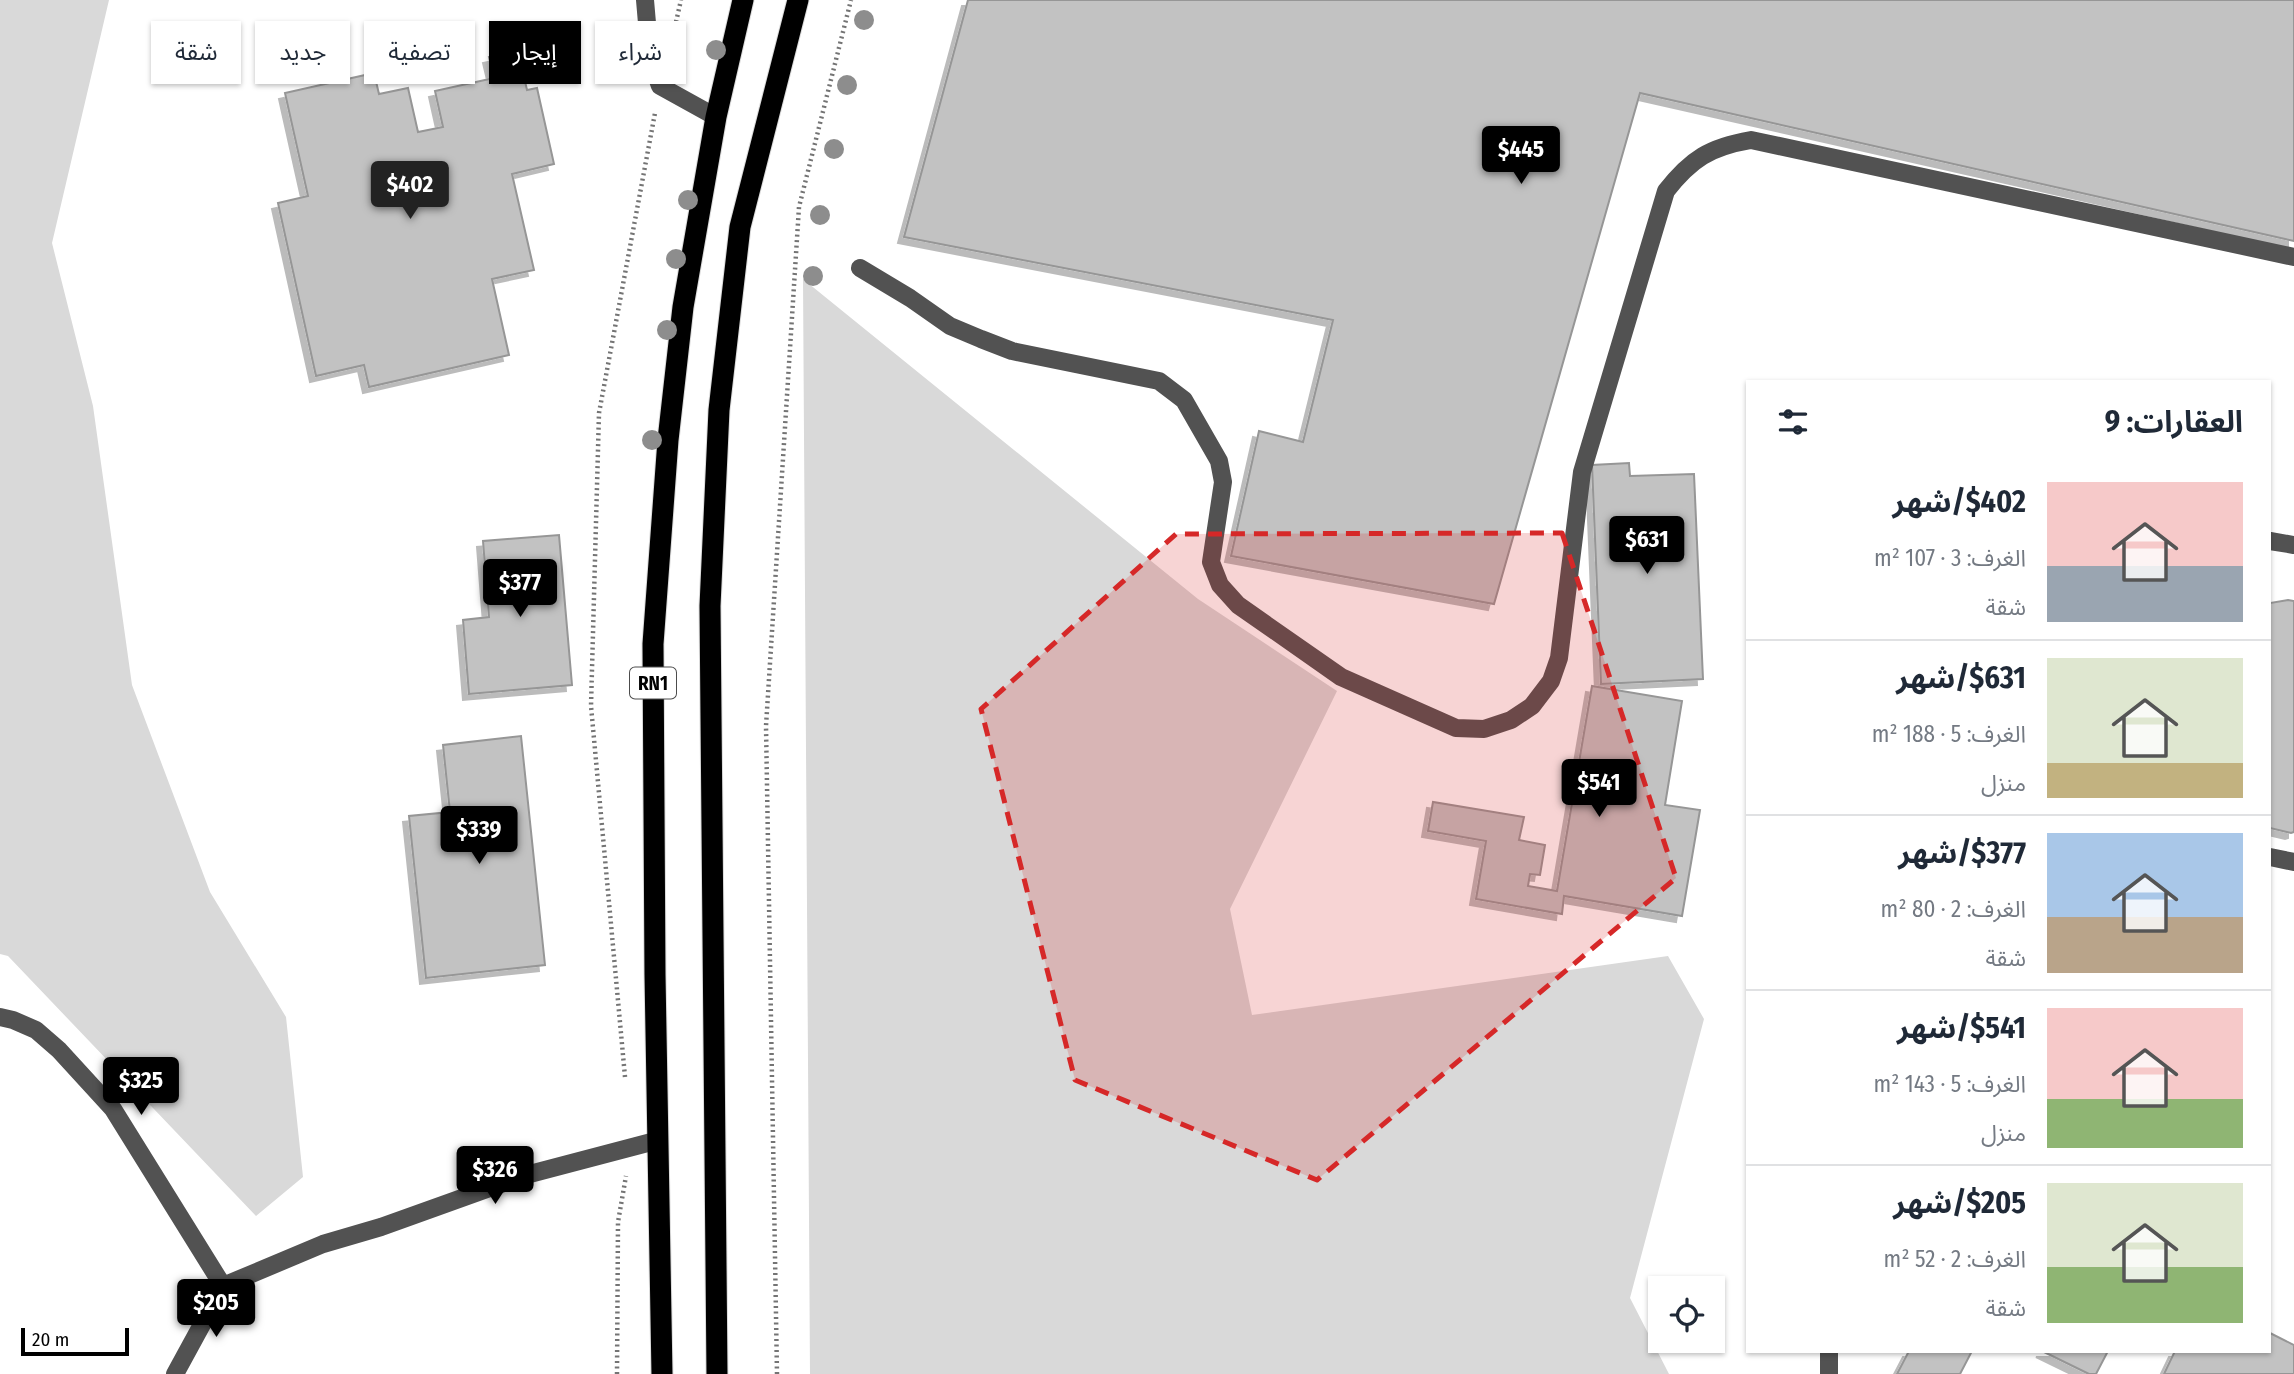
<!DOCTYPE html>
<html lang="ar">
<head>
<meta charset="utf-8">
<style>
	body { margin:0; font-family:"Fira Sans Condensed","Noto Sans Arabic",sans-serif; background:#f2f2f3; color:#1f2937; direction:rtl; height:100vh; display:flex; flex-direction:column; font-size:26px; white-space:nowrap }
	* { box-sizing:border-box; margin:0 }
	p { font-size:23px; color:#747a83 }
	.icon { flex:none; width:38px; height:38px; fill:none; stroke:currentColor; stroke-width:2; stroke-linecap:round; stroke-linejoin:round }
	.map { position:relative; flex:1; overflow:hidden; direction:ltr }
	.side { position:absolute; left:1746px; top:380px; width:525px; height:973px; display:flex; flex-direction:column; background:#fff; border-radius:0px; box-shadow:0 2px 5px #0004; direction:rtl }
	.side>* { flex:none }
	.hud { position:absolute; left:21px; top:21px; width:665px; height:63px; direction:rtl; display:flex; gap:14px }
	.controls { position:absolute; left:1648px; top:1276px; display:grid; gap:14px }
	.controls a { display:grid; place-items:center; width:77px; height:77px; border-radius:0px; background:#fff; box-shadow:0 2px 5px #0004; font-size:35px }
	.scale { position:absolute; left:21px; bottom:18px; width:108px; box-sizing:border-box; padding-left:7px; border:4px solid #000; border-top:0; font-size:19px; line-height:24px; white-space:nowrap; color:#000; -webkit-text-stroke:5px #fff; paint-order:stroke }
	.price { position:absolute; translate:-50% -60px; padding:0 16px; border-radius:7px; background:#000; color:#fff; font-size:23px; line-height:46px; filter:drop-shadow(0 2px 4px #0008) }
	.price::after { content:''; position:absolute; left:50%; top:42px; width:21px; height:16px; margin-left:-10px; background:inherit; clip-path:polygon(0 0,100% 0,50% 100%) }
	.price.on { background:#222; color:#fff }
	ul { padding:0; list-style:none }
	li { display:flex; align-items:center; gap:21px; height:175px; padding:0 28px }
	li+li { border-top:2px solid #e0e1e3 }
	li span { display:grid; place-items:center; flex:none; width:196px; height:140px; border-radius:0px; color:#555 }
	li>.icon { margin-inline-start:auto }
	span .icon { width:84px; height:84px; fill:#fffc; stroke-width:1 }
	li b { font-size:30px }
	h2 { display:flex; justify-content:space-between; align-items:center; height:84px; padding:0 28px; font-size:30px }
	.chip { padding:0 24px; border-radius:0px; background:#fff; box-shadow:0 2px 5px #0004; font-size:24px; line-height:63px }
	.chip.on { background:#000; color:#fff }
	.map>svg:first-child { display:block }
	.green { fill:#d9d9d9 }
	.building { fill:#c2c2c2; stroke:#969696; stroke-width:2; filter:url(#shadow) }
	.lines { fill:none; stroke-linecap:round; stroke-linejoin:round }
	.highway-casing { stroke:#dbdbdb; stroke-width:23 }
	.path { stroke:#747474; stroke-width:4.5; stroke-dasharray:2 3.5; stroke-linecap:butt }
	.minor { stroke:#525252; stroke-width:18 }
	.highway { stroke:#000; stroke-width:21 }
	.tree { fill:#8d8d8d }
	.marked { fill:#d62828; fill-opacity:0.2; stroke:#d62828; stroke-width:5; stroke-dasharray:14 9; stroke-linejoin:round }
	.labels { text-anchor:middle; stroke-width:5; stroke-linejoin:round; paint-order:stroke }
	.shield { fill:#fff; stroke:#4c4c4c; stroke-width:2 }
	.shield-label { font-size:19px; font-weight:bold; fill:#000 }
</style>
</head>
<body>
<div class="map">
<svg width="2294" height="1374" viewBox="0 0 2294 1374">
	<defs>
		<filter id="shadow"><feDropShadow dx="-6" dy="6" stdDeviation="0" flood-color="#0004"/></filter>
	</defs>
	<rect width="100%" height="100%" fill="#fff"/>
	<path class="green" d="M 0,0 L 109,0 L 52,243 L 93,406 L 132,685 L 210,892 L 286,1017 L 303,1177 L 256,1216 L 8,956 L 0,954 Z
		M 803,279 L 1198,599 L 1337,691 L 1230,909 L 1252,1015 L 1668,956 L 1704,1019 L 1630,1298 L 1669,1374 L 810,1374 Z"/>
	<path class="building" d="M 968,0 L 2294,0 L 2294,241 L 1640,93 L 1494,604 L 1231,556 L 1259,431 L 1303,442 L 1333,320 L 904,237 Z
		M 518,51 L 527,90 L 537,88 L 554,164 L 512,174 L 534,270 L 492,279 L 509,355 L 369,387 L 364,365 L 316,376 L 278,203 L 308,196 L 285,93 L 374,73 L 379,94 L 408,88 L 418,132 L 443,127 L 435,91 L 494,78 L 489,57 Z
		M 1629,463 L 1630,476 L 1694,474 L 1703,679 L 1601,684 L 1592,465 Z
		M 559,535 L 572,685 L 469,694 L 463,620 L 489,617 L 483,541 Z
		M 2288,600 L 2294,601 L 2294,832 L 2291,833 L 2270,828 L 2270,603 Z
		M 1592,686 L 1682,701 L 1665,805 L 1700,810 L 1682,916 L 1564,896 L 1562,914 L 1476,899 L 1486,841 L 1428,831 L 1433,802 L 1524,817 L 1519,840 L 1545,845 L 1540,875 L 1530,874 L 1528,886 L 1557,891 Z
		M 521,736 L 545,965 L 426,978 L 409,816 L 450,812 L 443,745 Z
		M 2270,1333 L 2294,1345 L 2294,1374 L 2164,1374 L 2175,1351 L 2270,1351 Z
		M 1909,1351 L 1972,1351 L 1960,1374 L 1897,1374 Z
		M 2042,1351 L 2108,1351 L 2096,1374 L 2089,1374 Z"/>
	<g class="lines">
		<g class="highway-casing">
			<path id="highway" d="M 662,1374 L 655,975 L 653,644 L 668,440 L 683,307 L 716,117 L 743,0
				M 717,1374 L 710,606 L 719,410 L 740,227 L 798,0"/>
		</g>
		<path class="path" d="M 676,22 L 681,0
			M 625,1077 L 591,706 L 599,413 L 655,113
			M 617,1374 L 618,1222 L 626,1176
			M 777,1374 L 766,726 L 799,207 L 851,0"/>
		<path class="minor" d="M 645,0 L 650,58 L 660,86 L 716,117
			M 860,268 L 910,298 L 950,326 L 981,339 L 1012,351 L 1159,381 L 1184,400 L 1219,461 L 1223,482 L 1211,562 L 1220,585 L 1238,605 L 1341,677 L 1456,728 L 1484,729 L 1511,720 L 1532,706 L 1551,681 L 1559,658 L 1582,472 L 1666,191 C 1691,159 1710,147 1751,140 L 2294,257
			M 2270,541 L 2294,545
			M 2270,857 L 2294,862
			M 0,1017 L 13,1020 L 36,1030 L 59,1050 L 113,1109 L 223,1286
			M 1829,1351 L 1829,1374
			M 175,1374 L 223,1286 L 323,1244 L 381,1227 L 526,1175 L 659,1140"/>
		<use href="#highway" class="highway"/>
	</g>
	<g class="tree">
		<circle cx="864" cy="20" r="10"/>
		<circle cx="716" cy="50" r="10"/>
		<circle cx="847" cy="85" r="10"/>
		<circle cx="834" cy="149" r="10"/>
		<circle cx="688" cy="200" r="10"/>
		<circle cx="820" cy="215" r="10"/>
		<circle cx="676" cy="259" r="10"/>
		<circle cx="813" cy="276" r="10"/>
		<circle cx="667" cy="330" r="10"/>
		<circle cx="652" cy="440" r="10"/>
	</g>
	<path class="marked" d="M 1562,533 L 1676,878 L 1317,1180 L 1075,1080 L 981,709 L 1176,534 Z"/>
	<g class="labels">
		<rect class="shield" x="630" y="667.5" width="46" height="31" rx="5"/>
		<g class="shield-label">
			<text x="653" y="690">RN1</text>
		</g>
	</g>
</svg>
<div class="controls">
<a><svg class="icon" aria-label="locate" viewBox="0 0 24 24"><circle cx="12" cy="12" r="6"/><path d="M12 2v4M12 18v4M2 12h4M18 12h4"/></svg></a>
</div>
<div class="scale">20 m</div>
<b class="price" style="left:1521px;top:186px">$445</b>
<b class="price on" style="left:410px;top:221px">$402</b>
<b class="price" style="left:1647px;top:576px">$631</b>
<b class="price" style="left:520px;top:619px">$377</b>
<b class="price" style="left:1599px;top:819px">$541</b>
<b class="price" style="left:479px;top:866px">$339</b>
<b class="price" style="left:141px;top:1117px">$325</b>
<b class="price" style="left:495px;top:1206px">$326</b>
<b class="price" style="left:216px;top:1339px">$205</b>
<div class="hud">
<a class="chip">شراء</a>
<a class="chip on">إيجار</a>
<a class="chip">تصفية</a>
<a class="chip">جديد</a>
<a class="chip">شقة</a>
</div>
<section class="side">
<h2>العقارات: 9<svg class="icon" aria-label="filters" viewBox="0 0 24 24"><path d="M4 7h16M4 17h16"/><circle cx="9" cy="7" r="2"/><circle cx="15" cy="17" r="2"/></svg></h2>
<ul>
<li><span style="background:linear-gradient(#f6c9c9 60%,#9aa5b1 0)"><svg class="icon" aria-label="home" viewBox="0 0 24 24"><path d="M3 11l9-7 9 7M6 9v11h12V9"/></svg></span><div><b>$402/شهر</b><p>الغرف: 3 · 107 m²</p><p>شقة</p></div></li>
<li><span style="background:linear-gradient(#dfe7d0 75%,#c2b280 0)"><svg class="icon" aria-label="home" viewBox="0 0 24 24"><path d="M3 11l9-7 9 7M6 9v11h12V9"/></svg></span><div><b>$631/شهر</b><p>الغرف: 5 · 188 m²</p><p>منزل</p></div></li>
<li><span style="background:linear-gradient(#a9c7e8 60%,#b9a48a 0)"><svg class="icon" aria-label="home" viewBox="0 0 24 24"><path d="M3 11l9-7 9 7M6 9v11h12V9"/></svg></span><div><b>$377/شهر</b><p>الغرف: 2 · 80 m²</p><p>شقة</p></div></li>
<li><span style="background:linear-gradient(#f6c9c9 65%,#8fb573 0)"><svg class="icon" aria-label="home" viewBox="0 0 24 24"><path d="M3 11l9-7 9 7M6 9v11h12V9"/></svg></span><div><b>$541/شهر</b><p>الغرف: 5 · 143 m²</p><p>منزل</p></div></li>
<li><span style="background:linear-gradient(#dfe7d0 60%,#8fb573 0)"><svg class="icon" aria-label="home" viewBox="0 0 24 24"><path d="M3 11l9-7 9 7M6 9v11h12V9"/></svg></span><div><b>$205/شهر</b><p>الغرف: 2 · 52 m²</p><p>شقة</p></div></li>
</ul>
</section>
</div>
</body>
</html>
